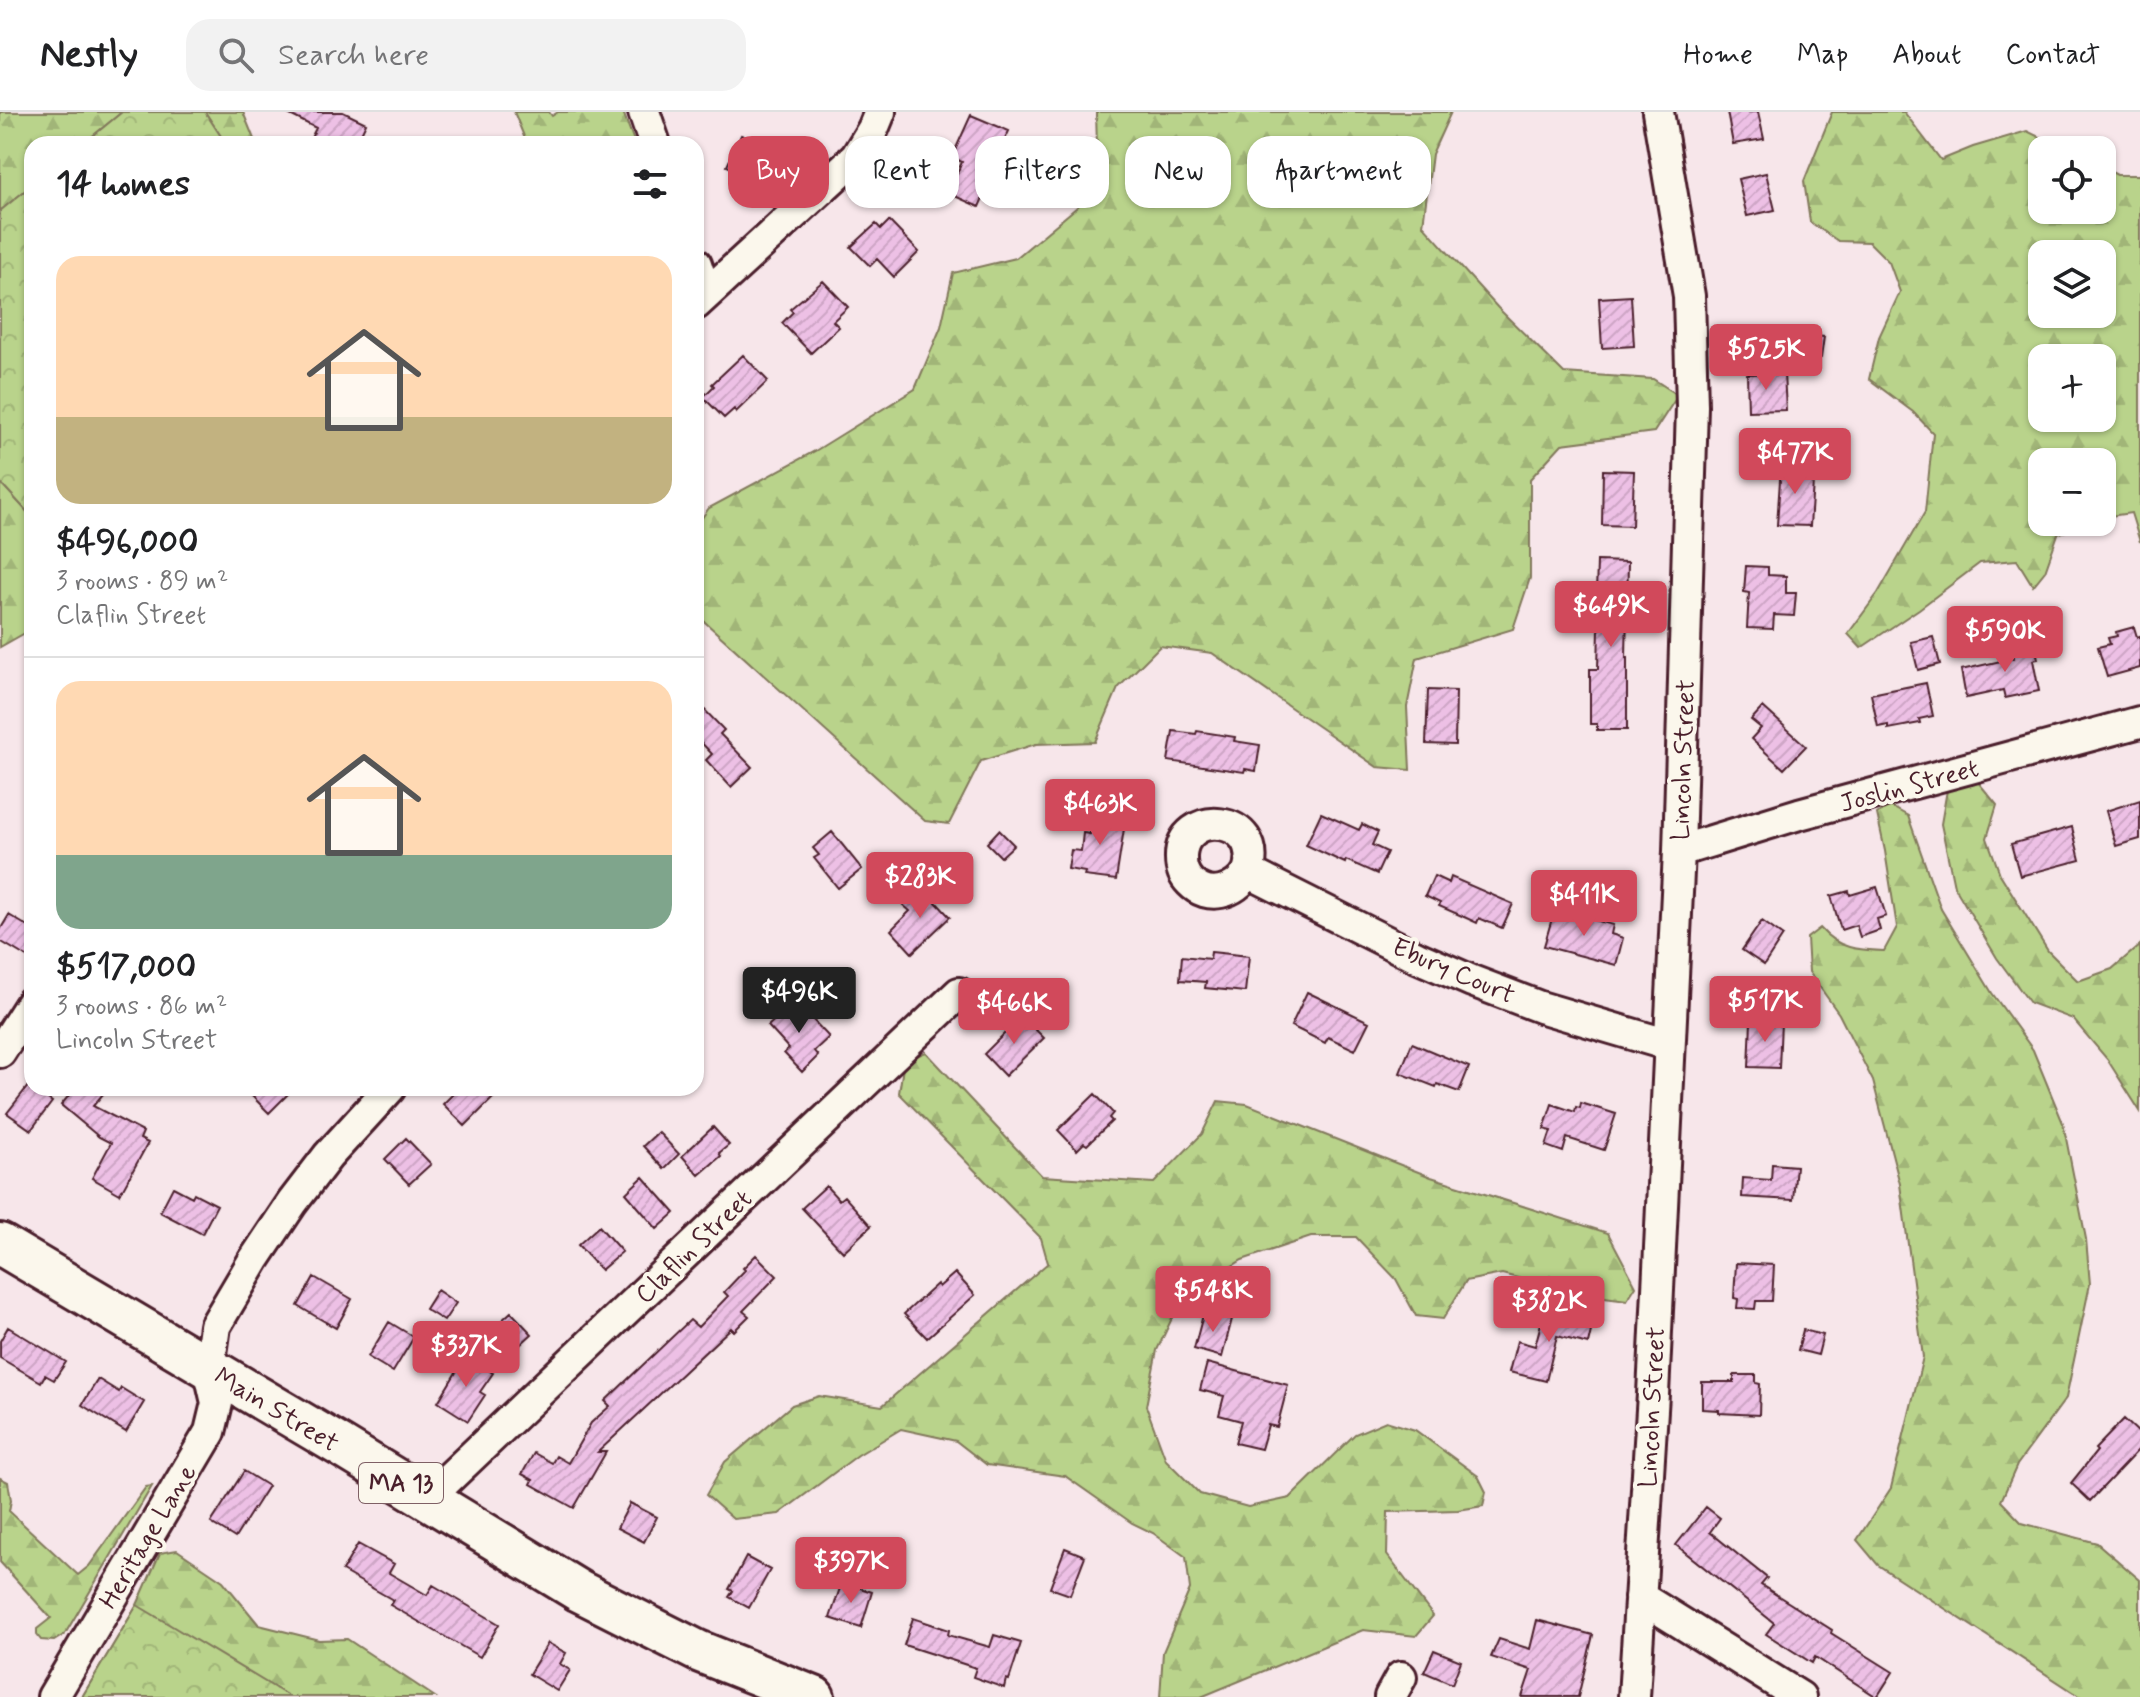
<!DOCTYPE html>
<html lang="en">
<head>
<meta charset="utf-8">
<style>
	body { margin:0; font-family:Mynerve,sans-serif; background:#f2f2f2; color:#202124; height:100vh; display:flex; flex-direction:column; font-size:30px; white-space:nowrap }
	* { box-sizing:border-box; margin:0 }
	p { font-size:26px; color:#757577 }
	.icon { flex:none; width:44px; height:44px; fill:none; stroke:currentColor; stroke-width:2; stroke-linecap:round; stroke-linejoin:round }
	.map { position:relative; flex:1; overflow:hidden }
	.drawer { position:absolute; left:24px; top:24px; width:680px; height:960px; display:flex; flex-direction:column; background:#fff; border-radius:24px; box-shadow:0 2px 6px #0004 }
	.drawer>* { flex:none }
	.guide { position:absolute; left:728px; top:24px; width:760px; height:72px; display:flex; gap:16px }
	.buttons { position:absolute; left:2028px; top:24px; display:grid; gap:16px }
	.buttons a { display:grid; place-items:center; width:88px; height:88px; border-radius:16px; background:#fff; box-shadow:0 2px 6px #0004; font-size:40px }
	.price { position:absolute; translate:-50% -68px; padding:0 18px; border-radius:8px; background:#d1495b; color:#fff; font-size:26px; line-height:52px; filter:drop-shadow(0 2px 4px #0008) }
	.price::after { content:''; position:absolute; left:50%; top:48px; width:24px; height:18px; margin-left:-12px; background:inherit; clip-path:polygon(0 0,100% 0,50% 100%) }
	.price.active { background:#222; color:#fff }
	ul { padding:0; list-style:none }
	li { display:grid; align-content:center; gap:16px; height:424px; padding:0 32px }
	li+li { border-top:2px solid #e0e0e0 }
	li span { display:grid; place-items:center; height:248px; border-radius:24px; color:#555 }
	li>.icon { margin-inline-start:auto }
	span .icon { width:144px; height:144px; fill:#fffc; stroke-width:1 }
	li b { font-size:34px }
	h2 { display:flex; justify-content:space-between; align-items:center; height:96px; padding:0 32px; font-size:34px }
	.tag { padding:0 28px; border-radius:24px; background:#fff; box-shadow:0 2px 6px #0004; font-size:28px; line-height:72px }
	.tag.active { background:#d1495b; color:#fff }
	header { display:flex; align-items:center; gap:48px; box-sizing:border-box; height:112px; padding:0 40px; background:#fff; border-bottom:2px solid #e0e0e0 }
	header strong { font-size:38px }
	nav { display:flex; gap:44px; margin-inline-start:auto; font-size:28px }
	.search { width:560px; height:72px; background:#f2f2f2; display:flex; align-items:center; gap:20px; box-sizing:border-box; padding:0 28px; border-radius:24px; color:#757577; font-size:30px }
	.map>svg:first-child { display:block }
	.forest { fill:url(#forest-firs); stroke:#82795b; stroke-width:2; fill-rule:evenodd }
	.park { fill:url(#park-crowns); stroke:#82795b; stroke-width:2 }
	.building { fill:url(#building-hatch); stroke:#4a1f2b; stroke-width:2 }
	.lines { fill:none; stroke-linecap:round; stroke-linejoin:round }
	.minor-casing { stroke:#4a1f2b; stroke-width:36 }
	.major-casing { stroke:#4a1f2b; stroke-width:46 }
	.minor { stroke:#fbf7ec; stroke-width:30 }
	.major { stroke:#fbf7ec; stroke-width:40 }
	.labels { text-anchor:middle; stroke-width:8; stroke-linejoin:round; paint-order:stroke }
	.shield { fill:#fbf7ec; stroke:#7f6065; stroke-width:2 }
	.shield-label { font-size:24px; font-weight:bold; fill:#4a1f2b }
	.street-label { font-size:26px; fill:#4a1f2b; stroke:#fbf7ec }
</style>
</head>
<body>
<header>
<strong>Nestly</strong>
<div class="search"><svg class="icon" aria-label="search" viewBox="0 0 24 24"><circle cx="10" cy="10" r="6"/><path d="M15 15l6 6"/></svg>Search here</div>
<nav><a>Home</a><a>Map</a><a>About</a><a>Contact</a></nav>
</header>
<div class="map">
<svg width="2140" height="1585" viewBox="0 0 2140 1585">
	<defs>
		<pattern id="forest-firs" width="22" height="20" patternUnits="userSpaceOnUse" patternTransform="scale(2)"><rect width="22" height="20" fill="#b9d38b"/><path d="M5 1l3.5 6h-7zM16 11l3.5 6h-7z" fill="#a1b578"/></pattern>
		<pattern id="park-crowns" width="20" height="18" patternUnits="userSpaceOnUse" patternTransform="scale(2)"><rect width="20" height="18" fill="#b9d38b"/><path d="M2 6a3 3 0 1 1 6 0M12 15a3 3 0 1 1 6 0" fill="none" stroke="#a1b578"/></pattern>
		<pattern id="building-hatch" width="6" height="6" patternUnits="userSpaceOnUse" patternTransform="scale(2)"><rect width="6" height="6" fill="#edc0e5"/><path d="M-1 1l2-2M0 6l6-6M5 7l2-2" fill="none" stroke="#cda5c5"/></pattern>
	</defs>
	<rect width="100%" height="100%" fill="#f7e6ea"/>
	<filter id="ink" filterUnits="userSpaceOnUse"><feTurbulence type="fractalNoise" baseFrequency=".0125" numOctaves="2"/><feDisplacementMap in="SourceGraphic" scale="16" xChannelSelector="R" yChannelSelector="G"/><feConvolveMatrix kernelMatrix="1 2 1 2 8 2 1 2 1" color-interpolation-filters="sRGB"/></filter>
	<g filter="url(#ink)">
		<path class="forest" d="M 0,0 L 122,0 L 83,32 L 32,32 L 32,73 L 0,99 Z
			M 205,0 L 243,0 L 256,32 L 226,32 Z
			M 514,0 L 549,0 L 552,4 L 558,0 L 623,0 L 635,32 L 527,32 Z
			M 1096,0 L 1451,0 L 1432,42 L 1423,113 L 1498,196 L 1564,261 L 1653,267 L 1678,283 L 1654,320 L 1562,332 L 1530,367 L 1530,466 L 1513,517 L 1417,546 L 1407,595 L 1410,658 L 1377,655 L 1212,541 L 1160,534 L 1118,576 L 1095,630 L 1036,632 L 981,649 L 949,712 L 925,709 L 696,502 L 696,414 L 709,396 L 815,339 L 915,277 L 941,215 L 953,161 L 1016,146 L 1077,95 L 1098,69 Z
			M 1832,0 L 1904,0 L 1941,48 L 1973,35 L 2027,19 L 2066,38 L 2042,38 L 2042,98 L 2102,98 L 2102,55 L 2117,63 L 2140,63 L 2140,430 L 2131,401 L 2102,405 L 2102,350 L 2042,350 L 2042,410 L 2089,410 L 2058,422 L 2045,459 L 2033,474 L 2017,448 L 1980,451 L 1919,497 L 1861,536 L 1848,522 L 1878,481 L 1925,400 L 1933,321 L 1913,300 L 1869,267 L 1879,225 L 1900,180 L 1889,150 L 1869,130 L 1838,129 L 1810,110 L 1804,69 ZM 2042,142 L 2102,142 L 2102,202 L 2042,202 ZM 2042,246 L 2102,246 L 2102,306 L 2042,306 Z
			M 0,370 L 32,405 L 32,517 L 0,535 Z
			M 1978,670 L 1997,693 L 1987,726 L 2000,762 L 2048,839 L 2078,869 L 2112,857 L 2140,833 L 2140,999 L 2107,947 L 2073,907 L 2030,891 L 1997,846 L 1954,774 L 1941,712 L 1947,678 L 1968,671 Z
			M 1890,694 L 1908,704 L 1941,797 L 1992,881 L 2033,938 L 2063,1011 L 2086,1127 L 2090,1172 L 2066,1286 L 2017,1353 L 2001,1389 L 2022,1411 L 2097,1431 L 2140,1468 L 2140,1585 L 2081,1585 L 1878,1453 L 1857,1428 L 1891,1376 L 1923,1245 L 1900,1072 L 1873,969 L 1839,902 L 1809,860 L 1807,826 L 1820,816 C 1838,837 1858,838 1884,839 L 1897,815 L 1885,739 L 1877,702 Z
			M 926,940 L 1042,1064 L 1154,1071 L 1202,1022 L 1218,989 L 1247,992 L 1431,1065 L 1608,1121 L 1636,1174 L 1627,1188 L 1581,1182 L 1502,1162 L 1466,1169 L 1443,1207 L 1416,1204 L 1396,1167 L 1356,1125 L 1311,1125 L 1242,1148 L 1182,1185 L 1157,1238 L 1146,1294 L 1166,1348 L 1200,1382 L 1248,1395 L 1290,1386 L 1355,1322 L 1386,1309 L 1415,1318 L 1478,1364 L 1486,1380 L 1483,1394 L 1458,1398 L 1388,1400 L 1387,1443 L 1433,1504 L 1416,1524 L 1363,1518 L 1201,1585 L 1160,1585 L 1163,1540 L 1190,1477 L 1186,1445 L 1153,1421 L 1132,1411 L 1065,1364 L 987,1353 L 956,1329 L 901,1317 L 858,1343 L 779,1402 L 733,1407 L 706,1383 L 725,1350 L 792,1293 L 819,1284 L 882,1294 L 1048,1151 L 1041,1126 L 899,981 L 904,949 Z
			M 0,1366 L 8,1370 L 11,1388 L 9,1399 L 78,1463 L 89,1454 L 146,1375 L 152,1374 L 65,1522 L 54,1529 L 41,1528 L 37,1523 L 37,1517 L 51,1506 L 0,1450 Z
			M 177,1438 L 223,1469 L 259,1513 L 319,1528 L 347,1527 L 435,1585 L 82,1585 L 137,1493 L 160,1441 Z"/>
		<path class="park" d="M 122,0 L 205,0 L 226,32 L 83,32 Z
			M 32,73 L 32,405 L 0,370 L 0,99 Z
			M 137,1493 L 290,1585 L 82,1585 Z"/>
		<path class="building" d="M 284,0 L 343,0 L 366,11 L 356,32 L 347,32 L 332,24 L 328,32 L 308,32 L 316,16 Z
			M 1727,0 L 1758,0 L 1764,27 L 1733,32 Z
			M 971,3 L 1009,19 L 986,68 L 990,70 L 979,95 L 948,81 L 962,50 L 952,45 Z
			M 741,23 L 780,41 L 766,71 L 727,54 Z
			M 1766,61 L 1775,98 L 1747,104 L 1738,67 Z
			M 889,109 L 919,140 L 894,165 L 877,147 L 870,154 L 851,135 L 876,112 L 881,117 Z
			M 823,169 L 848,195 L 833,209 L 839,215 L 811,241 L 782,211 L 793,200 L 790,197 Z
			M 1631,184 L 1634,234 L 1602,236 L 1599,186 Z
			M 1803,223 L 1824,225 L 1821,246 L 1800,244 Z
			M 743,243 L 768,269 L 736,300 L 734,297 L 724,306 L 703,285 L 714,274 L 712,272 Z
			M 1784,261 L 1786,298 L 1748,299 L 1747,262 Z
			M 1781,353 L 1814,355 L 1810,414 L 1777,413 Z
			M 1603,358 L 1634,359 L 1632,414 L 1602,413 Z
			M 1597,449 L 1628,450 L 1626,546 L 1627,546 L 1627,618 L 1597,618 L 1597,612 L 1590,612 L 1590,557 L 1598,557 L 1599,516 L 1595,516 Z
			M 1746,454 L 1768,455 L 1768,463 L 1786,464 L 1786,481 L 1796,481 L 1794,504 L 1774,503 L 1773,517 L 1747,516 L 1749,481 L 1744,480 Z
			M 2134,515 L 2137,525 L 2140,524 L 2140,556 L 2107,565 L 2098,535 L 2110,532 L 2108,526 L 2117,524 L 2116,520 Z
			M 1933,525 L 1940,552 L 1918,558 L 1911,530 Z
			M 2034,527 L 2038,547 L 2033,548 L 2039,579 L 2005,586 L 2003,578 L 1966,586 L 1961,558 L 2014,546 L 2011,532 Z
			M 1926,571 L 1933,604 L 1919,607 L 1920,611 L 1888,617 L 1888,613 L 1878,615 L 1871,582 Z
			M 1428,578 L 1456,579 L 1455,633 L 1426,632 Z
			M 696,589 L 724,618 L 720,622 L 752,655 L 731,675 L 706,648 L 712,642 L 696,625 Z
			M 1763,595 L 1806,634 L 1784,657 L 1751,627 L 1761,616 L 1751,608 Z
			M 1173,619 L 1196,622 L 1197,619 L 1235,625 L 1234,629 L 1260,633 L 1256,659 L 1245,657 L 1244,660 L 1168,649 Z
			M 2140,688 L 2140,727 L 2116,734 L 2106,699 Z
			M 1093,699 L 1126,704 L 1116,768 L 1084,764 L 1085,760 L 1068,757 L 1071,738 L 1081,739 L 1083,721 L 1090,722 Z
			M 1321,701 L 1359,718 L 1362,712 L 1378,720 L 1372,733 L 1387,740 L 1377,762 L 1346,748 L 1345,751 L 1306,733 Z
			M 2072,715 L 2080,748 L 2020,764 L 2011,732 Z
			M 999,718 L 1014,733 L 1001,745 L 987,731 Z
			M 832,720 L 862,757 L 838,776 L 814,746 L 819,743 L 813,736 Z
			M 1434,764 L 1449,771 L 1451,765 L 1513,792 L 1502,816 L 1479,806 L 1477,811 L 1462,804 L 1439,794 L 1440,791 L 1425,784 Z
			M 922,775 L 950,805 L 912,841 L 891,818 L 910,799 L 903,793 Z
			M 1877,775 L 1886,804 L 1877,807 L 1880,818 L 1860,825 L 1856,813 L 1841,818 L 1831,784 L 1849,779 L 1850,783 Z
			M 1559,798 L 1613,813 L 1611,822 L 1623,826 L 1616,853 L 1544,834 L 1553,803 L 1557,804 Z
			M 9,803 L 32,817 L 32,848 L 0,829 L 0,818 Z
			M 1762,809 L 1783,824 L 1764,853 L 1742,838 Z
			M 1211,840 L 1249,844 L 1245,880 L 1205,876 L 1206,870 L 1180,868 L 1182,844 L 1210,847 Z
			M 1307,880 L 1369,910 L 1355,938 L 1328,925 L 1325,931 L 1291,914 Z
			M 795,889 L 829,925 L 814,939 L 818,944 L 802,960 L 784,941 L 789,937 L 768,914 Z
			M 1025,907 L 1044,926 L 1005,964 L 984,942 L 1018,908 L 1021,910 Z
			M 1751,909 L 1781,910 L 1779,956 L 1749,955 Z
			M 1412,931 L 1469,955 L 1459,980 L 1437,972 L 1436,975 L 1400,961 Z
			M 29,973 L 52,990 L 31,1018 L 7,1001 Z
			M 75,976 L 108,976 L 93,994 L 143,1020 L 140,1027 L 148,1031 L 120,1082 L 92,1066 L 111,1031 L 99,1025 L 61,993 Z
			M 244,976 L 294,976 L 269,1001 Z
			M 459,976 L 503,976 L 465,1014 L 443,992 Z
			M 1095,982 L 1113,1001 L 1109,1006 L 1112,1009 L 1087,1033 L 1084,1031 L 1077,1038 L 1058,1018 Z
			M 1581,991 L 1616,1002 L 1604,1038 L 1567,1026 L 1563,1040 L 1546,1034 L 1551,1019 L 1544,1017 L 1552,992 L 1575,1000 L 1576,995 L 1580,996 Z
			M 713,1015 L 729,1033 L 719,1041 L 721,1044 L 699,1063 L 682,1044 Z
			M 658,1020 L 679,1042 L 664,1057 L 643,1034 Z
			M 406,1026 L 431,1052 L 409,1072 L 385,1047 Z
			M 1772,1052 L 1796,1054 L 1793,1088 L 1742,1085 L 1743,1066 L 1771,1068 Z
			M 643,1065 L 675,1101 L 657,1117 L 626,1081 Z
			M 826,1074 L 839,1088 L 844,1084 L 871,1114 L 843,1140 L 802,1096 Z
			M 173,1075 L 192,1085 L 194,1081 L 217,1093 L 202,1122 L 160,1100 Z
			M 599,1114 L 622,1140 L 601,1158 L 578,1133 Z
			M 756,1143 L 777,1164 L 743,1199 L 749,1204 L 734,1219 L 731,1216 L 598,1340 L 606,1340 L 574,1396 L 531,1372 L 533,1368 L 522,1362 L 534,1341 L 552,1351 L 556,1344 L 568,1351 L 591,1311 L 610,1294 L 605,1289 L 690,1208 L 698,1215 L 728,1184 L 724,1180 L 745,1158 L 743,1156 Z
			M 1736,1151 L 1774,1153 L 1772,1189 L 1756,1189 L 1755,1197 L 1737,1196 L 1738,1187 L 1734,1186 Z
			M 955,1161 L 975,1183 L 927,1226 L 904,1202 L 937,1172 L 939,1175 Z
			M 314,1165 L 352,1187 L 336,1216 L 298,1194 Z
			M 437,1178 L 456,1191 L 444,1209 L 425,1197 Z
			M 1204,1199 L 1232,1207 L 1222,1245 L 1194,1237 Z
			M 1563,1199 L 1594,1206 L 1588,1232 L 1557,1224 L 1546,1269 L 1509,1260 L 1517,1229 L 1535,1234 L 1543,1204 L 1561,1208 Z
			M 511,1200 L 532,1222 L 511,1241 L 490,1219 Z
			M 389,1210 L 414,1225 L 393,1260 L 368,1245 Z
			M 8,1215 L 66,1250 L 54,1268 L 45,1263 L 41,1270 L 0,1246 L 0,1229 Z
			M 1803,1218 L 1823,1223 L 1818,1243 L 1798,1238 Z
			M 466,1244 L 493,1261 L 480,1280 L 485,1283 L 468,1309 L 438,1290 Z
			M 1207,1251 L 1288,1273 L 1277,1315 L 1268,1313 L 1261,1337 L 1235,1331 L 1241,1309 L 1219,1303 L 1224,1284 L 1200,1278 Z
			M 1734,1263 L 1756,1263 L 1756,1271 L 1760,1272 L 1759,1303 L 1719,1301 L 1719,1298 L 1702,1297 L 1702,1270 L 1734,1270 Z
			M 98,1267 L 119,1280 L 121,1276 L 144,1290 L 126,1320 L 82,1293 Z
			M 2124,1307 L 2140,1322 L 2140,1336 L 2090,1389 L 2071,1371 L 2097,1339 L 2095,1337 Z
			M 244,1359 L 268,1374 L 235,1426 L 211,1411 Z
			M 630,1391 L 657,1405 L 644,1430 L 617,1416 Z
			M 1706,1395 L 1720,1406 L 1710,1420 L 1767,1466 L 1761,1473 L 1832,1518 L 1831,1521 L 1893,1560 L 1877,1585 L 1815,1545 L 1812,1551 L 1766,1522 L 1774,1511 L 1676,1433 Z
			M 358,1432 L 394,1452 L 389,1461 L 427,1483 L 433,1473 L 499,1512 L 480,1545 L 390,1493 L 393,1488 L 342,1459 Z
			M 1065,1436 L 1085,1444 L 1070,1483 L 1050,1476 Z
			M 746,1445 L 770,1458 L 749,1496 L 729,1485 L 733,1479 L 729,1477 Z
			M 842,1470 L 872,1480 L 861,1516 L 830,1506 Z
			M 913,1506 L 949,1518 L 948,1523 L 990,1535 L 994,1523 L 1021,1531 L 1009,1568 L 1006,1567 L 1004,1576 L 973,1565 L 976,1556 L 904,1533 Z
			M 1537,1508 L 1593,1523 L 1578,1585 L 1522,1585 L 1531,1558 L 1491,1545 L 1499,1527 L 1530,1537 Z
			M 548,1531 L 566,1541 L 560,1552 L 570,1558 L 557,1579 L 529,1562 Z
			M 1434,1538 L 1461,1549 L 1452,1572 L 1424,1560 Z"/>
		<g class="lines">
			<g class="minor-casing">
				<path id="minor" d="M 644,0 L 655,32
					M 696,152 L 706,182
					M 696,192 L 856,45 L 873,17 L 880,0
					M 1679,739 L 1799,702 L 2140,610
					M 1248,760 C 1235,781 1208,789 1190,770 C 1184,764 1181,755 1181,747 C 1179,695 1266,702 1248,760 L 1417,845 L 1472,869 L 1540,895 L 1669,933
					M 0,940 L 32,890
					M 427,1387 L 959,881
					M 1640,1485 L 1800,1585
					M 53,1585 L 210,1320 L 217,1291 L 209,1256 L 215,1214 L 254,1148 L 292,1091 L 328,1044 L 390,976
					M 1390,1585 L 1401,1565
					M 1634,1585 L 1653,1282 L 1679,739 L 1692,294 L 1689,184 L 1658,0"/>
			</g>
			<g class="major-casing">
				<path id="major" d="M 0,1132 L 341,1334 L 579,1479 L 698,1539 L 814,1585"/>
			</g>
			<use href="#minor" class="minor"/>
			<use href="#major" class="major"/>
		</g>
	</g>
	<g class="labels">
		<rect class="shield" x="359" y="1351" width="84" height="40" rx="6"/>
		<g class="shield-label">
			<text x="401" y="1379">MA 13</text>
		</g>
		<g class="street-label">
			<text transform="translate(1682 648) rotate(-88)" y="9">Lincoln Street</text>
			<text transform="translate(1909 673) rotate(-15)" y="9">Joslin Street</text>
			<text transform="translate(1454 858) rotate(23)" y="9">Ebury Court</text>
			<text transform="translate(693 1134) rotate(-44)" y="9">Claflin Street</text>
			<text transform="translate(1651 1295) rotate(-87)" y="9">Lincoln Street</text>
			<text transform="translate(277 1297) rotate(31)" y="9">Main Street</text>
			<text transform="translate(147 1424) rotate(-59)" y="9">Heritage Lane</text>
		</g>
	</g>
</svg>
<div class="buttons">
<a><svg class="icon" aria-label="locate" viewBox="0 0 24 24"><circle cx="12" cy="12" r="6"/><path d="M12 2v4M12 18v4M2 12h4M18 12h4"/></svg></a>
<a><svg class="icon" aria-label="layers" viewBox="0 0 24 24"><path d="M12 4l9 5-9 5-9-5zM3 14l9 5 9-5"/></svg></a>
<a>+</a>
<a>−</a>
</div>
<b class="price" style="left:1766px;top:280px">$525K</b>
<b class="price" style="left:1795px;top:384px">$477K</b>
<b class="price" style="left:1611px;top:537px">$649K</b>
<b class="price" style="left:2005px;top:562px">$590K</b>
<b class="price" style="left:1100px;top:735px">$463K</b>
<b class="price" style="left:920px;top:808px">$283K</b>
<b class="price" style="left:1584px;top:826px">$411K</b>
<b class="price active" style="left:799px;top:923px">$496K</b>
<b class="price" style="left:1765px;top:932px">$517K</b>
<b class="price" style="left:1014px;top:934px">$466K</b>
<b class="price" style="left:1213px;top:1222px">$548K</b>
<b class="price" style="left:1549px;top:1232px">$382K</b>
<b class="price" style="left:466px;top:1277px">$337K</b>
<b class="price" style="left:851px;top:1493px">$397K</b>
<div class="guide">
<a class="tag active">Buy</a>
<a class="tag">Rent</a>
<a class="tag">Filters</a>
<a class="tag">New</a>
<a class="tag">Apartment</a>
</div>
<section class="drawer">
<h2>14 homes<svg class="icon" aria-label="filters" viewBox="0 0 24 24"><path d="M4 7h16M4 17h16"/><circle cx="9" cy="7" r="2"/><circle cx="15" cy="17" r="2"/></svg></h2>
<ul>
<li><span style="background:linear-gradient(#ffd9b3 65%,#c2b280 0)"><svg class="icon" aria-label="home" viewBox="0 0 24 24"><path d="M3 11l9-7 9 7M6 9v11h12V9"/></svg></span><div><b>$496,000</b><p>3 rooms · 89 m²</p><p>Claflin Street</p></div></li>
<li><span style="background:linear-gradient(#ffd9b3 70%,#7fa58c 0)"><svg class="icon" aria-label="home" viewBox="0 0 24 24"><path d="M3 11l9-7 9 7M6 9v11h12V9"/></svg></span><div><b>$517,000</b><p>3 rooms · 86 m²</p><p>Lincoln Street</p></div></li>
</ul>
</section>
</div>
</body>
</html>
